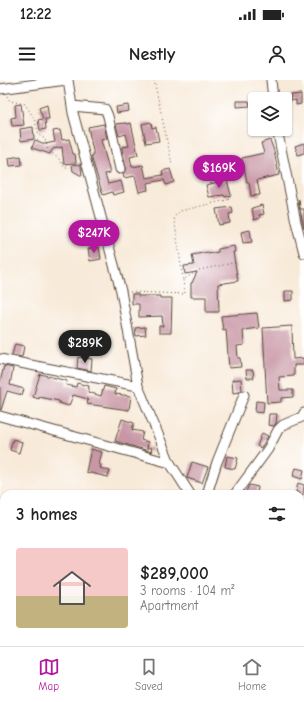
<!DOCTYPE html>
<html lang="en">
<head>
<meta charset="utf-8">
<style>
	body { margin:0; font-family:"Comic Neue",sans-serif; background:#f6f6f6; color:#222; height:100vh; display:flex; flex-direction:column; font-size:15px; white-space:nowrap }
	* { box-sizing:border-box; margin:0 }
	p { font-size:13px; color:#767676 }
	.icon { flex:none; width:22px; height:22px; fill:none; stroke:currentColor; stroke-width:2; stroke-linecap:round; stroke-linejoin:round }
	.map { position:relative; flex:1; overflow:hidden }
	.drawer { position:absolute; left:0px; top:410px; width:304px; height:156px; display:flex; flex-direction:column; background:#fff; border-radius:12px 12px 0 0; box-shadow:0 1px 3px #0004 }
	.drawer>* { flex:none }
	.buttons { position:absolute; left:248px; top:12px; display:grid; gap:8px }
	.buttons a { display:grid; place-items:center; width:44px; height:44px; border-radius:4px; background:#fff; box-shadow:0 1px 3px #0004; font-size:20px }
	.price { position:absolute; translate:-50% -34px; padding:0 9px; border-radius:14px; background:#b5179e; color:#fff; font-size:13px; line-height:26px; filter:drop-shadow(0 1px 2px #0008) }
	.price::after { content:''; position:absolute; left:50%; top:24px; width:12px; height:9px; margin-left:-6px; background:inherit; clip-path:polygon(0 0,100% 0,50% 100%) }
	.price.selected { background:#222; color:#fff }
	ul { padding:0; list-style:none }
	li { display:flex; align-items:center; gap:12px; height:100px; padding:0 16px }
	li span { display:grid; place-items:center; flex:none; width:112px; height:80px; border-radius:4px; color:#555 }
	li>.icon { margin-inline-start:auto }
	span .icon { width:48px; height:48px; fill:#fffc; stroke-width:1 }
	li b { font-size:17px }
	h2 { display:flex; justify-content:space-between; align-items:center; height:48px; padding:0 16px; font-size:17px }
	.status { display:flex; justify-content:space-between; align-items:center; height:28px; padding:0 20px; background:#fff; direction:ltr }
	.status svg { height:11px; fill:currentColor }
	header { display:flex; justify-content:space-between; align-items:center; height:52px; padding:0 16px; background:#fff; font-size:18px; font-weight:700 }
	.menu { display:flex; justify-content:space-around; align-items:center; height:56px; border-top:1px solid #e0e0e0; background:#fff; font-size:11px; color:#767676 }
	.menu a { display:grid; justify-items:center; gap:2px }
	.menu .selected { color:#b5179e }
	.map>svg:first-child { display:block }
	.building { fill:#c897a5 }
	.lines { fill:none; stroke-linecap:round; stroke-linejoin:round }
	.minor-casing { stroke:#57473a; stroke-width:11 }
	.path { stroke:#57473a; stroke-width:1; stroke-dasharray:1 3; stroke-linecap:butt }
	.minor { stroke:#fff; stroke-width:9 }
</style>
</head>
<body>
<div class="status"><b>12:22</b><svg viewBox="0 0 49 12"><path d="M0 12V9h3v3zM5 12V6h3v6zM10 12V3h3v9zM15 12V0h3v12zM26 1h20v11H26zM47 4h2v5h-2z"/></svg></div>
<header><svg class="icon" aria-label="menu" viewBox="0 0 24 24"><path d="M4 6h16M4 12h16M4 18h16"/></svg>Nestly<svg class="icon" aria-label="person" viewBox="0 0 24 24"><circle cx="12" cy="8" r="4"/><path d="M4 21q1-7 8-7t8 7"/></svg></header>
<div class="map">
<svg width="304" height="566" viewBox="0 0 304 566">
	<rect width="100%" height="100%" fill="#fff"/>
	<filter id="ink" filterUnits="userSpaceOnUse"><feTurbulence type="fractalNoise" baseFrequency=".025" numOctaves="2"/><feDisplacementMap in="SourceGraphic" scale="8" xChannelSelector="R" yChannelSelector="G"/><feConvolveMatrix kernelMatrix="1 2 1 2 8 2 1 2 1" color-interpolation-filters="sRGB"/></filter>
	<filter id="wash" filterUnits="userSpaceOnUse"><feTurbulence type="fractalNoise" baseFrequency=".012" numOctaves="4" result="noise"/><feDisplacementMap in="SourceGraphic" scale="16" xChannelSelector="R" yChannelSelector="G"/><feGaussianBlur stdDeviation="0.9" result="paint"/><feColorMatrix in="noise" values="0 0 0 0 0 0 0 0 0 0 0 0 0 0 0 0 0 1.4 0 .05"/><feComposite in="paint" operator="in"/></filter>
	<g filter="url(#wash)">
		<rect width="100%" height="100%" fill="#f8ead9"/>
		<g id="blocks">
			<path class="building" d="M 301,14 L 301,24 L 296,25 L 296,20 L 290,21 L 290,15 Z
				M 237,21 L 249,21 L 250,26 L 237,27 Z
				M 21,24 L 24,45 L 12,46 L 11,38 L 16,37 L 15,25 Z
				M 47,25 L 49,39 L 45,39 L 46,49 L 40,50 L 38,40 L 43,39 L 39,28 Z
				M 128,25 L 129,31 L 117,33 L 116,27 Z
				M 151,42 L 152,48 L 156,47 L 159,61 L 146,63 L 142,44 Z
				M 126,43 L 127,44 L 131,43 L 138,75 L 130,77 L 132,87 L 143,85 L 146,98 L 163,95 L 162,91 L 170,89 L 174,102 L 166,105 L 164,100 L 147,103 L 148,110 L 139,112 L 135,96 L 124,98 L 123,94 L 126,88 L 122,69 L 122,67 L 129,66 L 126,54 L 119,56 L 116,44 Z
				M 104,44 L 107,58 L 101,60 L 110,93 L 105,94 L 108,104 L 121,101 L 124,112 L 113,115 L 112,112 L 103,115 L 91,76 L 93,76 L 93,71 L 88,47 Z
				M 33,47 L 34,59 L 21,61 L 20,49 Z
				M 60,50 L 62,60 L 69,59 L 73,74 L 75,74 L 76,83 L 64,84 L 62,67 L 53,69 L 50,74 L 32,68 L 35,60 L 45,64 L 55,62 L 53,51 Z
				M 270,60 L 274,71 L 279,95 L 257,100 L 260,115 L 251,116 L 249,102 L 247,102 L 242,78 L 264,73 L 261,63 Z
				M 304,63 L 304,73 L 298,75 L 295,66 Z
				M 21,76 L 22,85 L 10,86 L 9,78 Z
				M 81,84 L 81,87 L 82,96 L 73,91 L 72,85 Z
				M 227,100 L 231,115 L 225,117 L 224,115 L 209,117 L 206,105 Z
				M 299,119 L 300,129 L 304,129 L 304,148 L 298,120 Z
				M 262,125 L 264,134 L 259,135 L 260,138 L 254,140 L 252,128 Z
				M 232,127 L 233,133 L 229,134 L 230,143 L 219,145 L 216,129 Z
				M 250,150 L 252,162 L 243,163 L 241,152 Z
				M 234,166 L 235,172 L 233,172 L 238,201 L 218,204 L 219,232 L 206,232 L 206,217 L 191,217 L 191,203 L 192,203 L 197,192 L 185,194 L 184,186 L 194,185 L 192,175 L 208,172 L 208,174 L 218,172 L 218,169 Z
				M 99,167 L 101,179 L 90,181 L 88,169 Z
				M 285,211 L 293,211 L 293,220 L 285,221 Z
				M 132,214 L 138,214 L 138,216 L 160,216 L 160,218 L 172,218 L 171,253 L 159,253 L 159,246 L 163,246 L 162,236 L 139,237 L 139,224 L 132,224 Z
				M 257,233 L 259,248 L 243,250 L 244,265 L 237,266 L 238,278 L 240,278 L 241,287 L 229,288 L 226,249 L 223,250 L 221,236 Z
				M 292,246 L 293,279 L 304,278 L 304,285 L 294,285 L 294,296 L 279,297 L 280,310 L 293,310 L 293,317 L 281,318 L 281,322 L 267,323 L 263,248 Z
				M 145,247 L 146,255 L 136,256 L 135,248 Z
				M 15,264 L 24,266 L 22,277 L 12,275 Z
				M 78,277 L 92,279 L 91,291 L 77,288 Z
				M 4,286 L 13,288 L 10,305 L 24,309 L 22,315 L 7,311 L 1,330 L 0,330 L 0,302 Z
				M 246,290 L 253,290 L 254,298 L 247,298 Z
				M 40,294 L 67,301 L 66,305 L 76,307 L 77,303 L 89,306 L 88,312 L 101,316 L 104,306 L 116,309 L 115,314 L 131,316 L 129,330 L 87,324 L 88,319 L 73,315 L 69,326 L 59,323 L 59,321 L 39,317 L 39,319 L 33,317 Z
				M 241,299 L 242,310 L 239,312 L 233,313 L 232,300 Z
				M 256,321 L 264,322 L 263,333 L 255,332 Z
				M 269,334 L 277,334 L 276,343 L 274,346 L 268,345 Z
				M 122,339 L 134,343 L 132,350 L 143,352 L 141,360 L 148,362 L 147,369 L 151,367 L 152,372 L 115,361 Z
				M 262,353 L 268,356 L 261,368 L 257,366 Z
				M 13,359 L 22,362 L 19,373 L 10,370 Z
				M 91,369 L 102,372 L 99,384 L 101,385 L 100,388 L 110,391 L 108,397 L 86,392 Z
				M 227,376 L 238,378 L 235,389 L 225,387 Z
				M 192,382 L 208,387 L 202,403 L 187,398 Z
				M 296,388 L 304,390 L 302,399 L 293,396 Z
				M 298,403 L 304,405 L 303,415 L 296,412 Z
				M 249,405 L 258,407 L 257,414 L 245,414 Z"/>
		</g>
	</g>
	<g filter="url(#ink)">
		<use href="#blocks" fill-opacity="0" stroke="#57473a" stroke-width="1"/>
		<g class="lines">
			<g class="minor-casing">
				<path id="minor" d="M 68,0 L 73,33 L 121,211 L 138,306 L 170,383 L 190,414
					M 271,0 L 273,19
					M 0,9 L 66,0
					M 72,26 L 105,29 L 108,36 L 120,89
					M 277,49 L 296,142 L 304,173
					M 0,279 L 138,306
					M 0,336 L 170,383
					M 207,414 L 217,382 L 244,315
					M 235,414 L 268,369 L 278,350 L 283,345 L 302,337 L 304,333
					M 0,452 L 4,453
					M 266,562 L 268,566"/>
			</g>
			<path class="path" d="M 154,0 L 172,84
				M 7,16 L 10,21 L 25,24 L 34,38 L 39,55 L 45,59 L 48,70 L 59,79 L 65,88 L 70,88
				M 183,199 L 174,137 L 180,131 L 231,119
				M 130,212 L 185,214 L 183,200 L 199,190 L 238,182
				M 0,497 L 4,493
				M 0,503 L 4,504"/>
			<use href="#minor" class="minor"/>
		</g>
	</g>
</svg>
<div class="buttons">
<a><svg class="icon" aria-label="layers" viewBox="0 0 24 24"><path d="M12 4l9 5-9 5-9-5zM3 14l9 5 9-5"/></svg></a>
</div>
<b class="price" style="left:219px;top:109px">$169K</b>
<b class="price" style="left:94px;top:174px">$247K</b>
<b class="price selected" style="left:85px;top:284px">$289K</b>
<section class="drawer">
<h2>3 homes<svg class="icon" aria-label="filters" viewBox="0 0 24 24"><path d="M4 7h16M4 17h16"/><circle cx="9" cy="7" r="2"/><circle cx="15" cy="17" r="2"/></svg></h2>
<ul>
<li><span style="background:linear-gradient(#f6c9c9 60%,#c2b280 0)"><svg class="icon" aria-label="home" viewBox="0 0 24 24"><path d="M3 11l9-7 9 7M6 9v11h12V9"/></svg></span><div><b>$289,000</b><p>3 rooms · 104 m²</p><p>Apartment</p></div></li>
</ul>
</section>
</div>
<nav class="menu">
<a class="selected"><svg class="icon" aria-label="map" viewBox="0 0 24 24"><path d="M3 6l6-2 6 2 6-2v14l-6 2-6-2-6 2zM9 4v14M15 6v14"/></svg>Map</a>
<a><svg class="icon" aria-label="saved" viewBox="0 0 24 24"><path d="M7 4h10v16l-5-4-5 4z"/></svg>Saved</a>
<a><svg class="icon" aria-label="home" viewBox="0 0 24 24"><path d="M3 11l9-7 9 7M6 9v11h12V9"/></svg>Home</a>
</nav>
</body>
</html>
